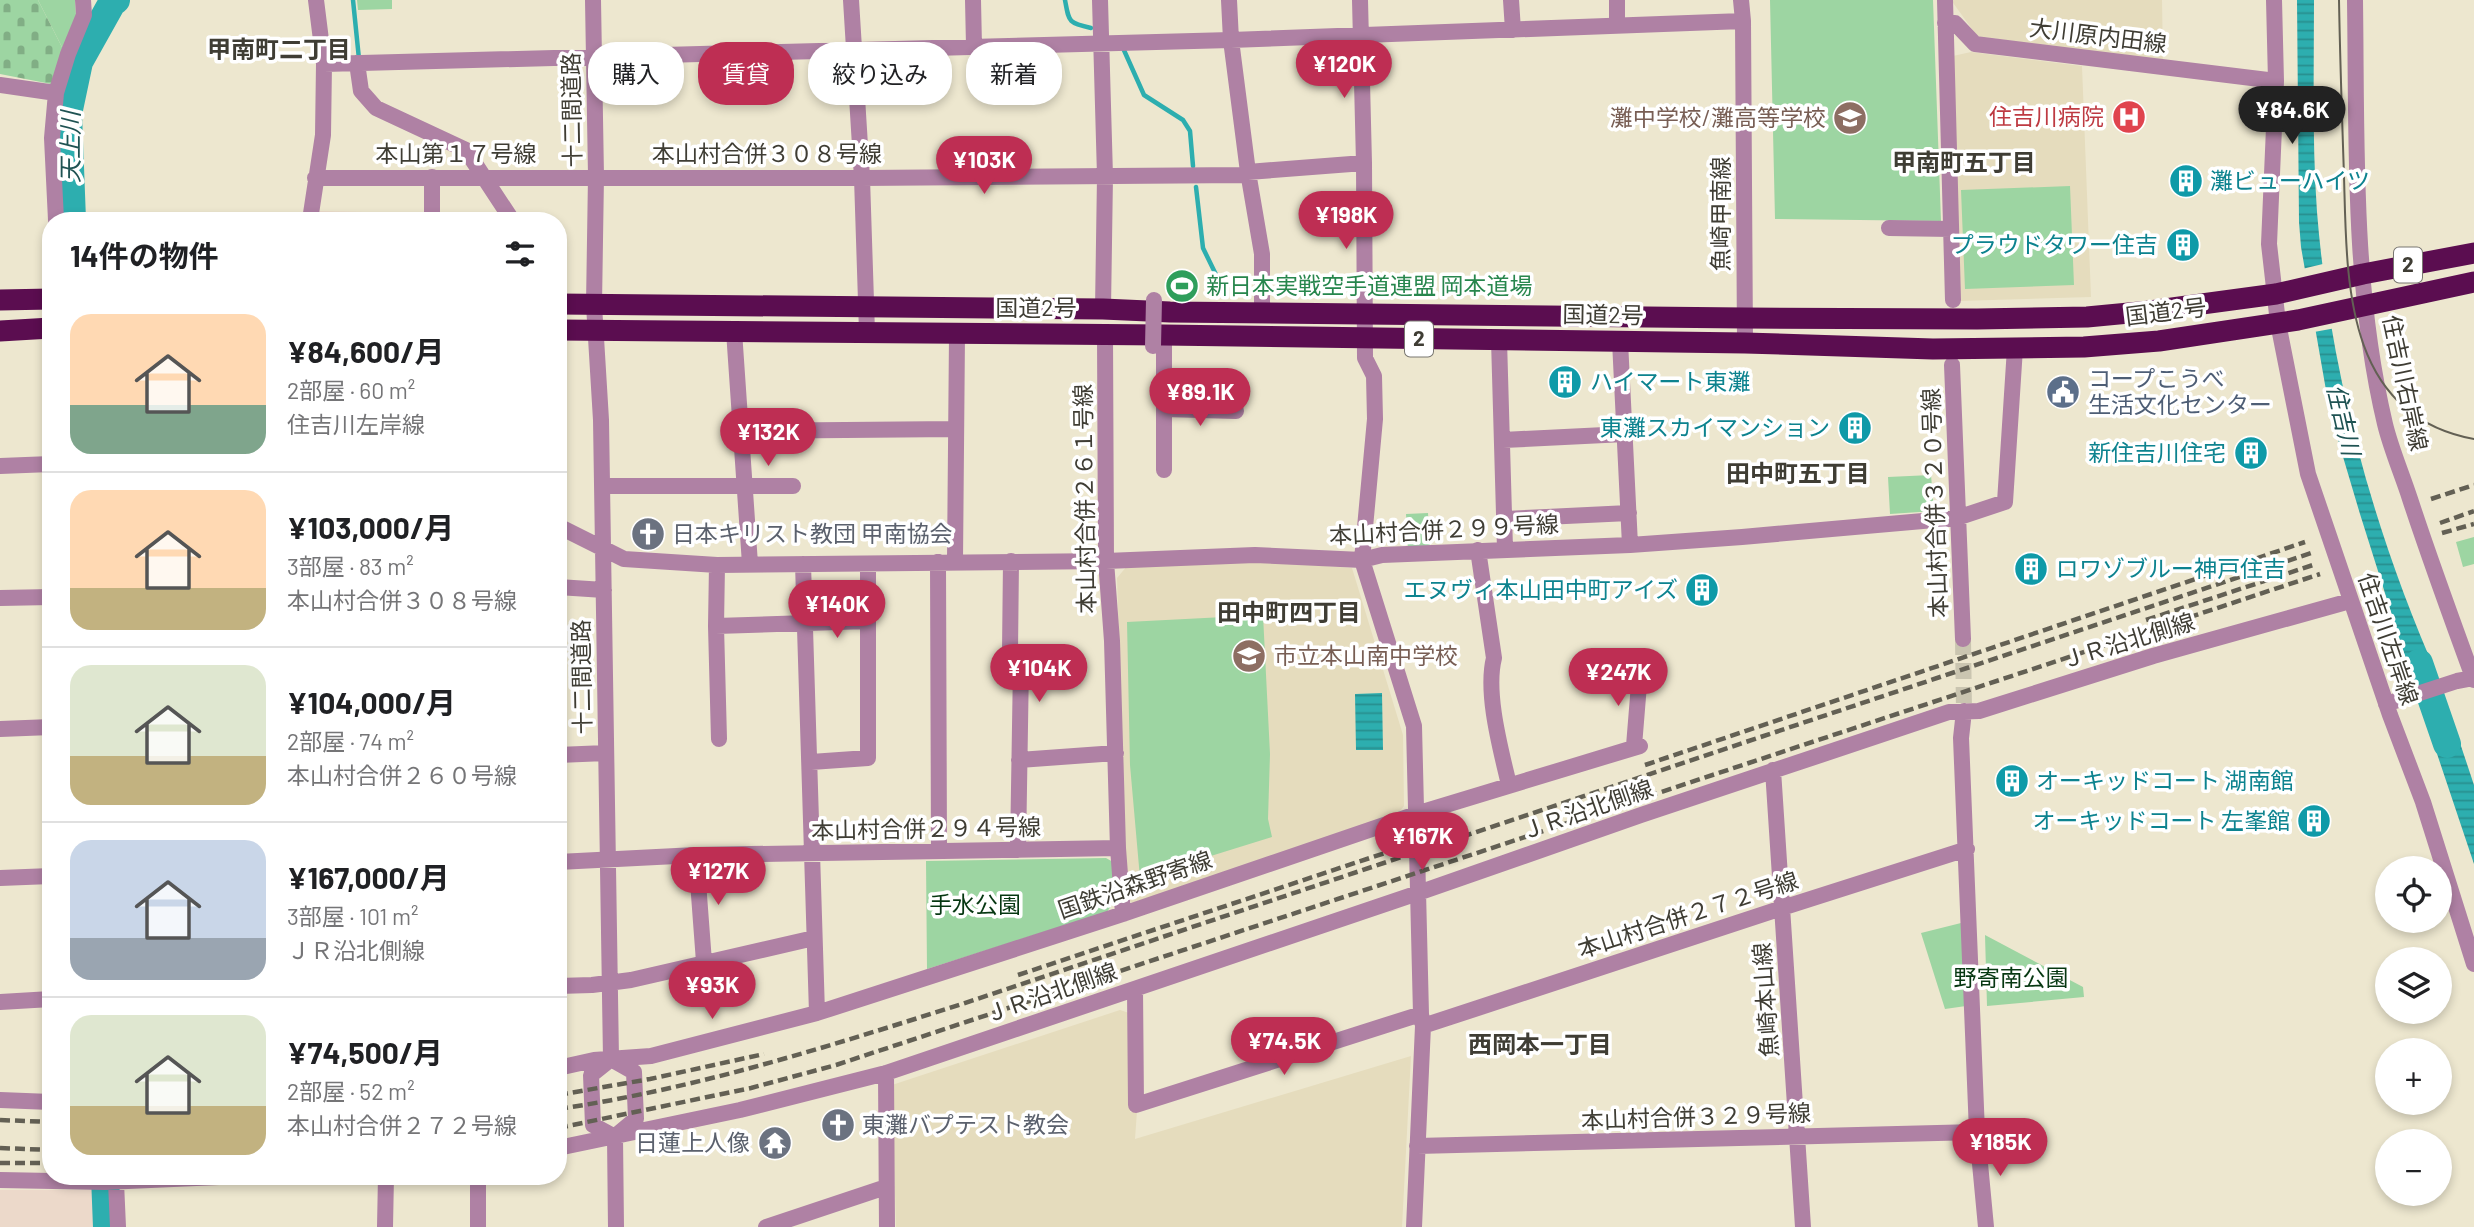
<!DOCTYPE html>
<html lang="ja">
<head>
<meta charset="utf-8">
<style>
	body { margin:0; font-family:Barlow,"Noto Sans JP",sans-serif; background:#f6f6f6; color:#202124; height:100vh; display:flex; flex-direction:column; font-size:26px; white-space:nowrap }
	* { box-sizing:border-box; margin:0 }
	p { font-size:23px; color:#757577 }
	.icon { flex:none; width:38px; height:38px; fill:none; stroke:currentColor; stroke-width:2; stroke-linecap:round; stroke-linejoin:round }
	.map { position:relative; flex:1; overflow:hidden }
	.panel { position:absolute; left:42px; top:212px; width:525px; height:973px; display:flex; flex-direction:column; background:#fff; border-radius:28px; box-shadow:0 4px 10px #0003 }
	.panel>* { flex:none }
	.guide { position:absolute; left:588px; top:42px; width:665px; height:63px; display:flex; gap:14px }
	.controls { position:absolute; left:2375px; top:856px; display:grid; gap:14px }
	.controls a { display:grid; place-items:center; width:77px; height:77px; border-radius:50%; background:#fff; box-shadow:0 4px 10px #0003; font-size:35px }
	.price { position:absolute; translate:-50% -60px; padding:0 16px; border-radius:24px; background:#be2e53; color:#fff; font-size:23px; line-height:46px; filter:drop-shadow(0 2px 4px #0008) }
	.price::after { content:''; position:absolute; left:50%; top:42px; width:21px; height:16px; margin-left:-10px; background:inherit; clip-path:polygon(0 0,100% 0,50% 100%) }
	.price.active { background:#222; color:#fff }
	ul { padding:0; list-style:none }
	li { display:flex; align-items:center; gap:21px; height:175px; padding:0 28px }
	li+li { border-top:2px solid #e0e0e0 }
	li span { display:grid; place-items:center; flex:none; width:196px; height:140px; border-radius:21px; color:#555 }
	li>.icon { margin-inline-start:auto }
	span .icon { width:84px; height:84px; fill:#fffc; stroke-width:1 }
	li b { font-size:30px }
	h2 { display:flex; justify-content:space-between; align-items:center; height:84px; padding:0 28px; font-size:30px }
	.tag { padding:0 24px; border-radius:28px; background:#fff; box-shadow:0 4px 10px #0003; font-size:24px; line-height:63px }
	.tag.active { background:#be2e53; color:#fff }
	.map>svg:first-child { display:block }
	.commercial { fill:#ecd9ca }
	.built { fill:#e5dcbd }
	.green { fill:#9dd5a2 }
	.cemetery { fill:url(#cemetery-stones) }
	.water { fill:url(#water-rules) }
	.pier { fill:#ede7cf }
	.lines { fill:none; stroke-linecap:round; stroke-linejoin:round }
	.stream { stroke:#2daeaf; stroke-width:4.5 }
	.river { stroke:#2daeaf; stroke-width:28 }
	.minor-tunnel { stroke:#cac5b0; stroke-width:16; stroke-dasharray:16 8; stroke-linecap:butt }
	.minor { stroke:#af81a4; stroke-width:16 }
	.highway { stroke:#5b0d50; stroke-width:21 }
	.tram { stroke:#636054; stroke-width:2 }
	.rail { stroke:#636054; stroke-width:4.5; stroke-dasharray:10 5; stroke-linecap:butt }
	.minor-bridge { stroke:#af81a4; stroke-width:16 }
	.labels { text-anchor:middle; stroke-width:7; stroke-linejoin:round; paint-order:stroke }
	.shield { fill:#fff; stroke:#797771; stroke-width:2 }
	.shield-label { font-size:21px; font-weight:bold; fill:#3f3d34 }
	.street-label { font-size:23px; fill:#3f3d34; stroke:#fff }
	.health-label { font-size:23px; fill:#be3a42; stroke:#fff; text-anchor:end }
	.education-label { font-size:23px; fill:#785e54; stroke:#fff; text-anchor:end }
	.culture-label { font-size:23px; fill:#0d838f; stroke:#fff; text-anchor:end }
	.leisure-label { font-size:23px; fill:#27864d; stroke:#fff; text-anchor:start }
	.service-label { font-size:23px; fill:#4e5e75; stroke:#fff; text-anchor:start }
	.worship-label { font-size:23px; fill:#5b616d; stroke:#fff; text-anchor:start }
	.park-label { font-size:23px; fill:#063711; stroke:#fff }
	.neighbourhood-label { font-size:24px; font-weight:bold; fill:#3f3d34; stroke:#fff }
	.water-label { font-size:24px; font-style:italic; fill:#1f5353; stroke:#fff }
</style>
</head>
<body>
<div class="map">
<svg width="2474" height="1227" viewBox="0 0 2474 1227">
	<defs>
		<pattern id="cemetery-stones" width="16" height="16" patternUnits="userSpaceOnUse" patternTransform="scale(1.75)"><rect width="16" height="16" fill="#9dd5a2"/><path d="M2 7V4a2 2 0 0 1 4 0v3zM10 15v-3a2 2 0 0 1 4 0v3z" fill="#81ae85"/></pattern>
		<pattern id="water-rules" width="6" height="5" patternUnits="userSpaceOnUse" patternTransform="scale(1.75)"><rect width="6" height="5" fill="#2daeaf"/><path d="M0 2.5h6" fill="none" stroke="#288f8f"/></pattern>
	</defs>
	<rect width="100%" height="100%" fill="#ede7cf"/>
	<path class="commercial" d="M 316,211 L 363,212 L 363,220 L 316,220 Z
		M 0,1190 L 94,1190 L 96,1227 L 0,1227 Z"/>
	<path class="built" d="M 1951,0 L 2162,0 L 2163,61 L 1977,36 Z
		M 1971,52 L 2082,66 L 2091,297 L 1958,301 L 1953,56 Z
		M 1255,561 L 1352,568 L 1403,735 L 1404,806 L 1396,816 L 1132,903 L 1127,897 L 1117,578 L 1127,566 Z
		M 1120,1010 L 1129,1013 L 1130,1112 L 1137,1111 L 1135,1139 L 1411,1056 L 1402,1227 L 896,1227 L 892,1085 Z"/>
	<path class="green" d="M 38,0 L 75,0 L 76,15 L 64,51 Z
		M 357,0 L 392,0 L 392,9 L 358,10 Z
		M 1770,0 L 1933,0 L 1941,221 L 1775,219 Z
		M 2070,186 L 2074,285 L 1965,289 L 1961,190 Z
		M 1931,475 L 1934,511 L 1890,514 L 1888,477 Z
		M 1428,513 L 1430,547 L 1408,549 L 1406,514 Z
		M 2474,537 L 2474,564 L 2463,567 L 2456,542 Z
		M 1263,615 L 1270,754 L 1268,819 L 1272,837 L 1140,878 L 1130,765 L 1127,622 Z
		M 1106,858 L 1113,862 L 1113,903 L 1107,912 L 927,969 L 926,861 Z
		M 1965,922 L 1966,1006 L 1945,1009 L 1921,933 Z
		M 1985,935 L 2083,987 L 2084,997 L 1987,1006 Z"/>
	<path class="cemetery" d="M 0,0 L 38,0 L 64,51 L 51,84 L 0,74 Z"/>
	<path class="water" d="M 2297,0 L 2314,0 C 2314,70 2312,142 2317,212 C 2330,373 2373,530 2438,677 L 2414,685 L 2360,514 L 2330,413 L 2301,247 L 2299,222 Z
		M 1382,693 L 1383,750 L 1356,750 L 1355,694 Z
		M 2447,704 L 2474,785 L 2474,864 L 2423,712 Z"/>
	<path class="pier" d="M 2327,263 L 2336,328 L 2314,332 L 2302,269 Z"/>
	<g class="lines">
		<path class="stream" d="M 353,0 L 359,59
			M 1065,0 C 1069,22 1068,23 1091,28
			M 1123,48 L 1144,95 L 1183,120 L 1190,131 L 1193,166
			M 1196,187 L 1203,248 L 1223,289"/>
		<path class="river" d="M 72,220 L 68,114 L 79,62 L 112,3 L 116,0
			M 2419,663 L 2447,744
			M 105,1176 L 107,1227"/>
		<path class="minor-tunnel" d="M 1963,639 L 1964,711"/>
		<path class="minor" d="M 593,0 L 596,176 L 594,305 L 601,420 L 611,1059
			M 851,0 L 862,178 L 867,332
			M 973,0 L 974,46
			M 1100,0 L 1105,176 L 1103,309
			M 1229,0 L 1231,40 L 1248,172 L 1262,254 L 1262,312
			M 1360,0 L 1364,163 L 1365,358 L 1374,376 L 1375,419 L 1362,560 L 1414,726 L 1421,1014 L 1423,1026 L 1414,1227
			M 1511,0 L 1513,30
			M 1617,0 L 1617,26
			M 1741,0 L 1743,21 L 1745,343
			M 1945,0 L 1953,300
			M 2274,0 L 2276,81 L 2269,244 L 2278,323 L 2308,474 L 2390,715 L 2423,802 L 2474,964
			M 2355,0 C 2357,141 2352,285 2385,424 C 2391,449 2402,474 2410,499 C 2430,560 2452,620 2474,680
			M 1945,23 L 1955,23 L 1975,44 L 2276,81
			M 357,63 L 361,91 L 376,108 L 466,150 L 512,220
			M 324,64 L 1231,40 L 1743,21
			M 0,85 L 56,93
			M 315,178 L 862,178 L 1244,175 L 1248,172 L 1364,163
			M 56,220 L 52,138 L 56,93 L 68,54 L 84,15 L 83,0
			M 310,220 L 323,135 L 324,64 L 316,0
			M 432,220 L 432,177
			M 1889,228 L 1951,229
			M 734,331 L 750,564
			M 1105,334 L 1106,561 L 1112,641 L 1118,848 L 1123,914
			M 1499,340 L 1505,549
			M 1620,341 L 1630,545
			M 1952,365 L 1963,639
			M 1165,409 L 1236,411
			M 739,431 L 956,429
			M 1503,440 L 1625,434
			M 0,466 L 51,464
			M 1164,470 L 1164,335
			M 602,486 L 793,486
			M 1505,519 L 1629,513
			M 558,526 L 624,559 L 717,565 L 1106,561 L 1255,555 L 1362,560 L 1382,555 L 1630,545 L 1742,537 L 1957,518 L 2005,502 L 2015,348
			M 1478,550 L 1494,658 C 1485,693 1501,750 1509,785
			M 955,561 L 957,335
			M 1011,561 L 1010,651 L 1021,665 L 1018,850
			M 938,562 L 939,851
			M 803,564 L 817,1013
			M 717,565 L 716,626 L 719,739
			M 558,587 L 604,590
			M 0,598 L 51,597
			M 716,626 L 868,621
			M 2386,704 L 2457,681 L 2474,678
			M 1964,711 L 1961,738 L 1977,1132 L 1986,1227
			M 0,729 L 51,727
			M 1634,746 L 1640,672
			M 558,755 L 606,753
			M 1019,760 L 1116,753
			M 811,762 L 868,758 L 868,564
			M 1773,770 L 1803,1227
			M 696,855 L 704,962
			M 558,862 L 696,855 L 1118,848
			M 0,878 L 51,876
			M 558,986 L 592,985 L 631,980 L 814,938
			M 1135,989 L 1136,1105 L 1421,1014
			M 0,1002 L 51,999
			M 1423,1026 L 1782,908 L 1967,849
			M 611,1059 L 591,1075 L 593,1125 L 615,1137
			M 611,1059 L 634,1072 L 636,1119 L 618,1134
			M 558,1068 L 594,1060 L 651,1056 L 817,1013 L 1123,914 L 1416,814 L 1640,746
			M 886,1073 L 887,1227
			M 0,1100 L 51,1102
			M 615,1137 L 616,1227
			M 1417,1146 L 1977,1132
			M 558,1148 L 740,1110 L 886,1073 L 1418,893 L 1641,815 L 1949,712 L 1979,711 L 2153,656 L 2350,601
			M 478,1176 L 478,1227
			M 0,1180 L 105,1182 L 242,1176
			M 116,1182 L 118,1227
			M 385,1227 L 386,1176
			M 766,1227 L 886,1187"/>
		<path class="highway" d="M 0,300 L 51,299
			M 558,304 L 1103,309 L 1170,312 L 1744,318 L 1977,319 L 2087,317 L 2150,311 L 2276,294 L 2363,274 L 2474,253
			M 558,330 L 1164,335 L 1745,343 L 1933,349 L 2084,347 L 2159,341 L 2298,320 L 2474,282
			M 0,331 L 51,328"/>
		<path class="tram" d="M 2339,0 C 2340,59 2342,117 2344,176 C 2347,279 2343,415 2474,439"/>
		<path class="rail" d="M 2431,499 L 2474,485
			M 2440,523 L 2474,511
			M 2442,533 L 2474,524
			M 2146,620 L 2316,564
			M 1645,765 L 2305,542
			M 1018,975 L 1436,836
			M 558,1095 L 650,1079 L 764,1054
			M 558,1109 C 696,1089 830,1046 962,1004 L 2311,553
			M 0,1120 L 51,1122
			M 558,1128 L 751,1088 L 836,1065 L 2320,574
			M 0,1148 L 51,1150
			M 0,1163 L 51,1163"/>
		<path class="minor-bridge" d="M 1153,346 L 1154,300"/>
	</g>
	<defs>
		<g id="hospital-disc" transform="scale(1.75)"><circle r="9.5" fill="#e0444e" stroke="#fff"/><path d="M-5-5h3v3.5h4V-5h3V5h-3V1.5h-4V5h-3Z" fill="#fff"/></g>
		<g id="school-disc" transform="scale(1.75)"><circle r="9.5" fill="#8d6e63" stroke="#fff"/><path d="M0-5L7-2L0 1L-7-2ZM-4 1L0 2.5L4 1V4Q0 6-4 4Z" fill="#fff"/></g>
		<g id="building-disc" transform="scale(1.75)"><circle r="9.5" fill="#0f9aa8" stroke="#fff"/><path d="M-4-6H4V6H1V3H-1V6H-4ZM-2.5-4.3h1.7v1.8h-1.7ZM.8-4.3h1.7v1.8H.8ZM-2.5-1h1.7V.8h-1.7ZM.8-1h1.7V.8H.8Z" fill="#fff"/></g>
		<g id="stadium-disc" transform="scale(1.75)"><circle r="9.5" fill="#2e9e5b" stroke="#fff"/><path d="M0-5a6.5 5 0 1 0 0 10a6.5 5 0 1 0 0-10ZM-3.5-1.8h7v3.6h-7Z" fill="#fff"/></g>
		<g id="civic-disc" transform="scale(1.75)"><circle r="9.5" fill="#5c6f8a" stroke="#fff"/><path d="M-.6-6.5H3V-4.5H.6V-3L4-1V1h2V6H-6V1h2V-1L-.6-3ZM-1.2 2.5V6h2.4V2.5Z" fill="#fff"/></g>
		<g id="church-disc" transform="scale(1.75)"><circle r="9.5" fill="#6b7280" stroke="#fff"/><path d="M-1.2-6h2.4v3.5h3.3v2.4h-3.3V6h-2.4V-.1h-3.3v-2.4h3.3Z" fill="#fff"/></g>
		<g id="temple-disc" transform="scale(1.75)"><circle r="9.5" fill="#6b7280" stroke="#fff"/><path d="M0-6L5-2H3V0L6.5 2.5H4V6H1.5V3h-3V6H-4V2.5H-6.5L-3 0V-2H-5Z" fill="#fff"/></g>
	</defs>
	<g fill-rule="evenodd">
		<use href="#hospital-disc" x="2129" y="117"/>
		<use href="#school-disc" x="1850" y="118"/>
		<use href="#building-disc" x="2186" y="181"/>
		<use href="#building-disc" x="2183" y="245"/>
		<use href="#stadium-disc" x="1182" y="286"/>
		<use href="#building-disc" x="1565" y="382"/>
		<use href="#civic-disc" x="2063" y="392"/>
		<use href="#building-disc" x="1855" y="428"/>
		<use href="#building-disc" x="2251" y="453"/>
		<use href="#church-disc" x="648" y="534"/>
		<use href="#building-disc" x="2031" y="569"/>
		<use href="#building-disc" x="1702" y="590"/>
		<use href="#school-disc" x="1249" y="656"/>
		<use href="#building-disc" x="2012" y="781"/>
		<use href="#building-disc" x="2314" y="821"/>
		<use href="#church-disc" x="838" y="1125"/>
		<use href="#temple-disc" x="775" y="1143"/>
	</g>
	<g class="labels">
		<g class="shield">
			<rect x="2394" y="247.5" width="28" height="35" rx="5"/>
			<rect x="1405" y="321.5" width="28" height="35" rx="5"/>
		</g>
		<g class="shield-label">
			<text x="2408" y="272">2</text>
			<text x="1419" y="346">2</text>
		</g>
		<g class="street-label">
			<text transform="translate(2098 36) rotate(7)" y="8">大川原内田線</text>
			<text transform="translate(572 110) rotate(-91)" y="8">十二間道路</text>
			<text x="456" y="162">本山第１７号線</text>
			<text x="767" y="162">本山村合併３０８号線</text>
			<text transform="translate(1721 214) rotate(-90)" y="8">魚崎甲南線</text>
			<text x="1036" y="316">国道2号</text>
			<text transform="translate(2166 312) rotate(-7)" y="8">国道2号</text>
			<text transform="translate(1603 315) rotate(1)" y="8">国道2号</text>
			<text transform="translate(2405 383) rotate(78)" y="8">住吉川右岸線</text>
			<text transform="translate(1085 499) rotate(-91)" y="8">本山村合併２６１号線</text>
			<text transform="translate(1935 503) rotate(-92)" y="8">本山村合併３２０号線</text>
			<text transform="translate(1444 530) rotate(-3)" y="8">本山村合併２９９号線</text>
			<text transform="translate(2388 639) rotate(71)" y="8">住吉川左岸線</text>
			<text transform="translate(2128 641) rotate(-17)" y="8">ＪＲ沿北側線</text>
			<text transform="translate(582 677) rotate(-91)" y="8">十二間道路</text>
			<text transform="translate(1587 810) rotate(-19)" y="8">ＪＲ沿北側線</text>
			<text transform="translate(926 829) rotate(-1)" y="8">本山村合併２９４号線</text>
			<text transform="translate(1135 885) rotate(-19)" y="8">国鉄沿森野寄線</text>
			<text transform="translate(1688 915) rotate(-18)" y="8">本山村合併２７２号線</text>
			<text transform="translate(1051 993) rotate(-19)" y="8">ＪＲ沿北側線</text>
			<text transform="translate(1766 1000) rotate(-94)" y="8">魚崎本山線</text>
			<text transform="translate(1696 1117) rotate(-2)" y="8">本山村合併３２９号線</text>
		</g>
		<g class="health-label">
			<text x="2104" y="125">住吉川病院</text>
		</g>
		<g class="education-label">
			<text x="1826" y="126">灘中学校/灘高等学校</text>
			<text x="1274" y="664" text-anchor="start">市立本山南中学校</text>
		</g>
		<g class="culture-label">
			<text x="2210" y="189" text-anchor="start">灘ビューハイツ</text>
			<text x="2158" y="253">プラウドタワー住吉</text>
			<text x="1590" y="390" text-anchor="start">ハイマート東灘</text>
			<text x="1830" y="436">東灘スカイマンション</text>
			<text x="2226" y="461">新住吉川住宅</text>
			<text x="2056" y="577" text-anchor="start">ロワゾブルー神戸住吉</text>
			<text x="1678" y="598">エヌヴィ本山田中町アイズ</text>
			<text x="2036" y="789" text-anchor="start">オーキッドコート 湖南館</text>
			<text x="2290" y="829">オーキッドコート 左峯館</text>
		</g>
		<g class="leisure-label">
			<text x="1206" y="294">新日本実戦空手道連盟 岡本道場</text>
		</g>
		<g class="service-label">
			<text x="2088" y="387">コープこうべ<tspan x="2088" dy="26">生活文化センター</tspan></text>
		</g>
		<g class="worship-label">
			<text x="672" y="542">日本キリスト教団 甲南協会</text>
			<text x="862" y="1133">東灘バプテスト教会</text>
			<text x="750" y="1151" text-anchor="end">日蓮上人像</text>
		</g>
		<g class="park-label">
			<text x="975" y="913">手水公園</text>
			<text x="2011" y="986">野寄南公園</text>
		</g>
		<g class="neighbourhood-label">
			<text x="279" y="58">甲南町二丁目</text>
			<text x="1964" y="171">甲南町五丁目</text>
			<text x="1798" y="482">田中町五丁目</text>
			<text x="1289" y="621">田中町四丁目</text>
			<text x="1540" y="1053">西岡本一丁目</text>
		</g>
		<g class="water-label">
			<text transform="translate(71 147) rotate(-90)" y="8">天上川</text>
			<text transform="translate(2343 420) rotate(77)" y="8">住吉川</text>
		</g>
	</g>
</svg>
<div class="controls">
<a><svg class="icon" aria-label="locate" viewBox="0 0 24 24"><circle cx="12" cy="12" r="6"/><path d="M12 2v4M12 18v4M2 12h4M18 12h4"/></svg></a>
<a><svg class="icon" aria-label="layers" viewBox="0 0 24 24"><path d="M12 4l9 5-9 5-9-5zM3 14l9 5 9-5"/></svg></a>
<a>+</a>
<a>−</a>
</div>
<b class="price" style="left:1344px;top:100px">¥120K</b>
<b class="price active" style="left:2292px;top:146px">¥84.6K</b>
<b class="price" style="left:984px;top:196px">¥103K</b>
<b class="price" style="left:1346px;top:251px">¥198K</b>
<b class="price" style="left:1200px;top:428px">¥89.1K</b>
<b class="price" style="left:768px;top:468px">¥132K</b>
<b class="price" style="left:837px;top:640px">¥140K</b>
<b class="price" style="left:1039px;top:704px">¥104K</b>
<b class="price" style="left:1618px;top:708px">¥247K</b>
<b class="price" style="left:1422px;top:872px">¥167K</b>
<b class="price" style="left:718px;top:907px">¥127K</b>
<b class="price" style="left:712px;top:1021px">¥93K</b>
<b class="price" style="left:1284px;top:1077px">¥74.5K</b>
<b class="price" style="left:2000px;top:1178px">¥185K</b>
<div class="guide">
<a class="tag">購入</a>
<a class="tag active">賃貸</a>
<a class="tag">絞り込み</a>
<a class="tag">新着</a>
</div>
<section class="panel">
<h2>14件の物件<svg class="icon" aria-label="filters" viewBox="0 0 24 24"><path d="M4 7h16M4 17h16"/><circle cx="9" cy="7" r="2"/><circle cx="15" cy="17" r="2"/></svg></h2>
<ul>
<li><span style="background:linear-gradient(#ffd9b3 65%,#7fa58c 0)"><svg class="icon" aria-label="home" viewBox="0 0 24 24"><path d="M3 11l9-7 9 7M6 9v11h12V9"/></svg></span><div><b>¥84,600/月</b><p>2部屋 · 60 m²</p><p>住吉川左岸線</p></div></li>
<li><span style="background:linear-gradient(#ffd9b3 70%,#c2b280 0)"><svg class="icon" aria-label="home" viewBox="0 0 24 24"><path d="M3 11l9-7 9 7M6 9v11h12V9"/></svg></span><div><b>¥103,000/月</b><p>3部屋 · 83 m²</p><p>本山村合併３０８号線</p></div></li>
<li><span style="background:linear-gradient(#dfe7d0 65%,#c2b280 0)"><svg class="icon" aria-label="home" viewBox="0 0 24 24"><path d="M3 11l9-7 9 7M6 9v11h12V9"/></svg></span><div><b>¥104,000/月</b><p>2部屋 · 74 m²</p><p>本山村合併２６０号線</p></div></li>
<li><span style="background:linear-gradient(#c9d6e8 70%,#9aa5b1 0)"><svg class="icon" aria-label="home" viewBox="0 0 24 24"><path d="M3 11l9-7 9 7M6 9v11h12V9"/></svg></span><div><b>¥167,000/月</b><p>3部屋 · 101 m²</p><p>ＪＲ沿北側線</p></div></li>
<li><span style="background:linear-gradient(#dfe7d0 65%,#c2b280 0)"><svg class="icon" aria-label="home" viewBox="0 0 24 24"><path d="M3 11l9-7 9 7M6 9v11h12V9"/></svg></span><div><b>¥74,500/月</b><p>2部屋 · 52 m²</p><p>本山村合併２７２号線</p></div></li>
</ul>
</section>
</div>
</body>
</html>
